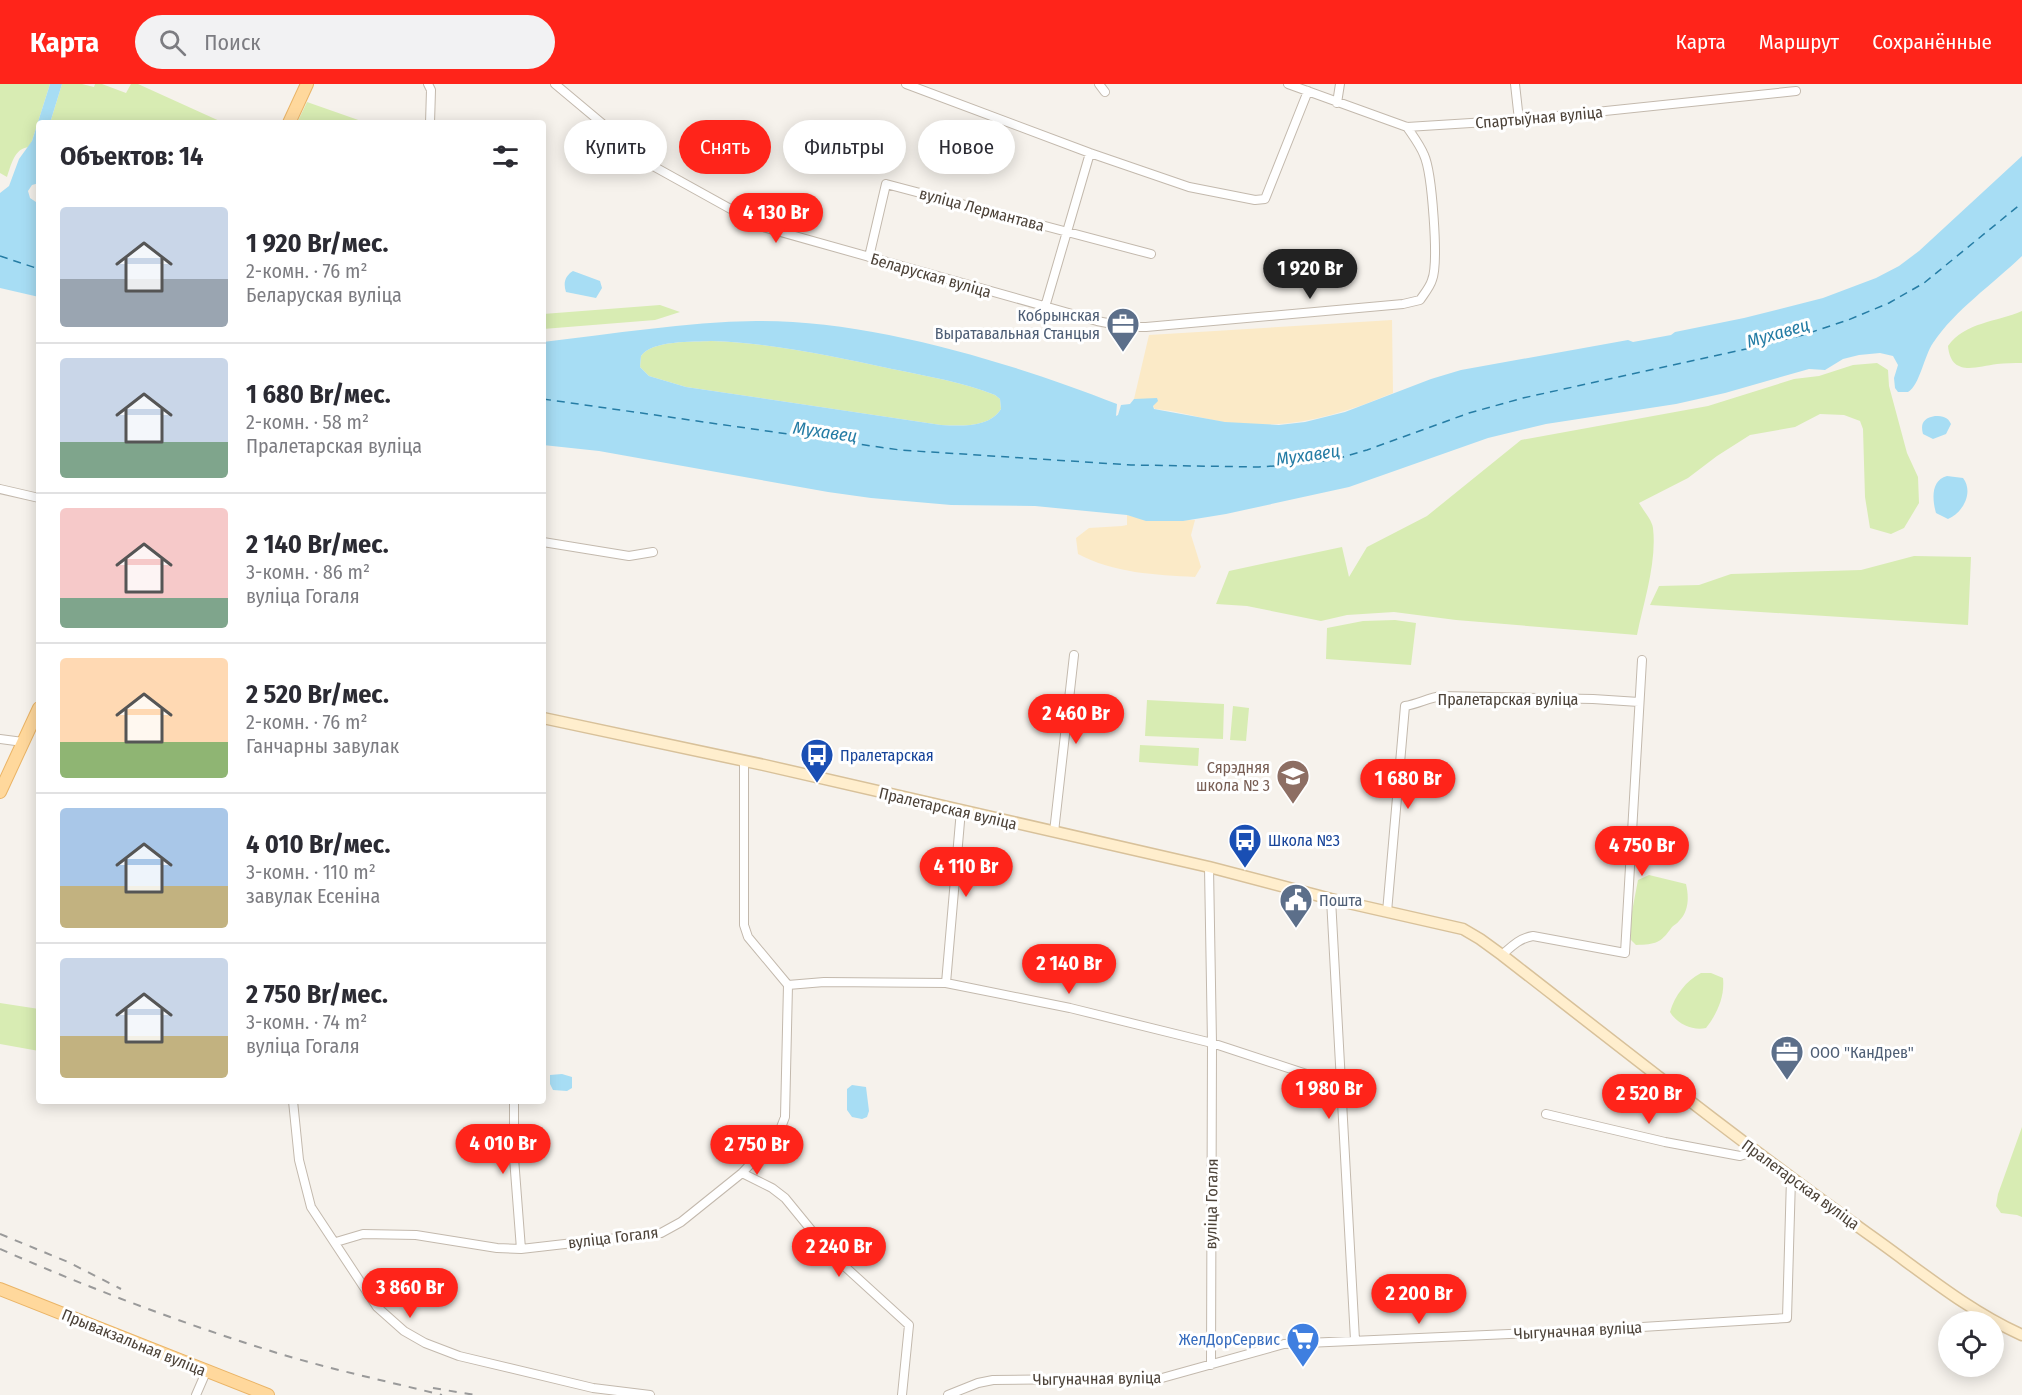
<!DOCTYPE html>
<html lang="ru">
<head>
<meta charset="utf-8">
<style>
	body { margin:0; font-family:"Fira Sans Condensed",sans-serif; background:#f2f2f3; color:#2b2b33; height:100vh; display:flex; flex-direction:column; font-size:22px; white-space:nowrap }
	* { box-sizing:border-box; margin:0 }
	p { font-size:20px; color:#7c7c81 }
	.icon { flex:none; width:33px; height:33px; fill:none; stroke:currentColor; stroke-width:2; stroke-linecap:round; stroke-linejoin:round }
	.map { position:relative; flex:1; overflow:hidden }
	.side { position:absolute; left:36px; top:36px; width:510px; height:984px; display:flex; flex-direction:column; background:#fff; border-radius:6px; box-shadow:0 3px 15px #0003 }
	.side>* { flex:none }
	.top-card { position:absolute; left:564px; top:36px; width:570px; height:54px; display:flex; gap:12px }
	.controls { position:absolute; left:1938px; top:1227px; display:grid; gap:12px }
	.controls a { display:grid; place-items:center; width:66px; height:66px; border-radius:50%; background:#fff; box-shadow:0 3px 15px #0003; font-size:30px }
	.price { position:absolute; translate:-50% -51px; padding:0 14px; border-radius:21px; background:#ff241a; color:#fff; font-size:20px; line-height:39px; filter:drop-shadow(0 2px 3px #0008) }
	.price::after { content:''; position:absolute; left:50%; top:36px; width:18px; height:14px; margin-left:-9px; background:inherit; clip-path:polygon(0 0,100% 0,50% 100%) }
	.price.selected { background:#222; color:#fff }
	ul { padding:0; list-style:none }
	li { display:flex; align-items:center; gap:18px; height:150px; padding:0 24px }
	li+li { border-top:2px solid #e1e1e2 }
	li span { display:grid; place-items:center; flex:none; width:168px; height:120px; border-radius:6px; color:#555 }
	li>.icon { margin-inline-start:auto }
	span .icon { width:72px; height:72px; fill:#fffc; stroke-width:1 }
	li b { font-size:26px }
	h2 { display:flex; justify-content:space-between; align-items:center; height:72px; padding:0 24px; font-size:26px }
	.chip { padding:0 21px; border-radius:27px; background:#fff; box-shadow:0 3px 15px #0003; font-size:21px; line-height:54px }
	.chip.selected { background:#ff241a; color:#fff }
	header { display:flex; align-items:center; gap:36px; box-sizing:border-box; height:84px; padding:0 30px; background:#ff241a; color:#fff }
	header strong { font-size:28px }
	nav { display:flex; gap:33px; margin-inline-start:auto; font-size:21px }
	.search { width:420px; height:54px; background:#f2f2f3; display:flex; align-items:center; gap:15px; box-sizing:border-box; padding:0 21px; border-radius:33px; color:#7c7c81; font-size:22px }
	.map>svg:first-child { display:block }
	.green { fill:#d8ecb3 }
	.sand { fill:#fbeac7 }
	.water { fill:#a7ddf4; fill-rule:evenodd }
	.lines { fill:none; stroke-linecap:round; stroke-linejoin:round }
	.ferry { stroke:#267da5; stroke-width:1.5; stroke-dasharray:8 6; stroke-linecap:butt }
	.street-casing { stroke:#c3b9ad; stroke-width:10 }
	.secondary-casing { stroke:#d8c19a; stroke-width:13 }
	.primary-casing { stroke:#eab466; stroke-width:14 }
	.street { stroke:#fff; stroke-width:8 }
	.secondary { stroke:#ffeecd; stroke-width:10 }
	.primary { stroke:#ffd89c; stroke-width:12 }
	.rail { stroke:#9a9a9a; stroke-width:2; stroke-dasharray:8 8; stroke-linecap:butt }
	.labels { text-anchor:middle; stroke-width:6; stroke-linejoin:round; paint-order:stroke }
	.street-label { font-size:16px; fill:#4c4238; stroke:#fff }
	.service-label { font-size:16px; fill:#4e5e75; stroke:#fff; text-anchor:start }
	.transit-label { font-size:16px; fill:#164399; stroke:#fff; text-anchor:start }
	.education-label { font-size:16px; fill:#785e54; stroke:#fff; text-anchor:end }
	.shop-label { font-size:16px; fill:#366cbe; stroke:#fff; text-anchor:end }
	.water-label { font-size:18px; font-style:italic; fill:#267da5; stroke:#fff }
</style>
</head>
<body>
<header>
<strong>Карта</strong>
<div class="search"><svg class="icon" aria-label="search" viewBox="0 0 24 24"><circle cx="10" cy="10" r="6"/><path d="M15 15l6 6"/></svg>Поиск</div>
<nav><a>Карта</a><a>Маршрут</a><a>Сохранённые</a></nav>
</header>
<div class="map">
<svg width="2022" height="1311" viewBox="0 0 2022 1311">
	<rect width="100%" height="100%" fill="#f6f2ec"/>
	<path class="green" d="M 0,0 L 50,0 L 32,57 L 29,63 C 14,64 11,82 7,93 L 0,89 Z
		M 62,0 L 82,0 L 94,3 L 95,0 L 102,0 L 126,9 L 131,0 L 138,0 L 224,39 L 50,39 Z
		M 307,18 L 364,38 L 297,39 Z
		M 660,221 L 680,228 L 655,236 L 543,245 L 543,230 Z
		M 2022,227 L 2022,279 C 2014,279 2005,279 1997,280 C 1975,283 1951,293 1948,262 C 1965,238 1997,238 2022,227 Z
		M 711,257 C 773,259 832,272 892,285 C 926,292 963,298 995,311 L 1000,315 L 1001,325 C 989,344 961,342 941,341 L 686,303 L 649,292 L 640,283 L 641,272 C 652,256 693,258 711,257 Z
		M 1877,279 L 1888,286 L 1889,302 L 1907,369 L 1918,393 L 1919,419 L 1904,444 L 1891,450 L 1870,444 L 1865,413 L 1863,345 L 1860,337 L 1844,331 L 1820,330 L 1795,343 L 1750,351 L 1717,372 L 1688,394 L 1639,419 C 1643,426 1652,436 1653,444 C 1657,478 1644,517 1637,551 L 1456,536 L 1394,528 L 1347,531 L 1321,537 L 1247,522 L 1216,520 L 1229,487 L 1342,463 L 1349,493 L 1367,463 L 1427,432 L 1521,356 L 1708,322 L 1794,295 L 1819,292 L 1853,281 Z
		M 1914,472 L 1971,473 L 1968,541 L 1650,521 L 1659,502 L 1699,501 L 1731,490 L 1861,486 Z
		M 1395,536 L 1416,539 L 1411,581 L 1326,575 L 1327,544 L 1363,537 Z
		M 1147,616 L 1224,620 L 1223,655 L 1145,652 Z
		M 1233,622 L 1249,624 L 1246,657 L 1230,656 Z
		M 1140,661 L 1199,664 L 1198,682 L 1139,678 Z
		M 1649,791 L 1686,800 C 1689,813 1689,827 1679,837 C 1677,840 1675,840 1672,843 C 1660,860 1656,860 1636,861 L 1631,856 L 1630,838 L 1638,796 Z
		M 1701,889 L 1711,889 L 1723,894 C 1725,913 1717,930 1706,944 C 1693,947 1677,940 1670,928 C 1675,911 1686,897 1701,889 Z
		M 0,919 L 39,925 L 39,967 L 0,960 Z
		M 2022,1043 L 2022,1133 L 2017,1131 L 2001,1129 L 1996,1122 L 1998,1110 Z"/>
	<path class="sand" d="M 1392,236 L 1393,309 C 1336,333 1285,347 1223,338 C 1200,334 1178,327 1155,325 L 1153,322 L 1157,317 L 1134,315 L 1149,251 Z
		M 1127,431 L 1153,437 L 1195,436 L 1191,451 L 1201,483 L 1195,493 C 1156,491 1113,489 1078,470 L 1076,454 L 1089,444 L 1122,442 L 1127,441 Z"/>
	<path class="water" d="M 50,0 L 62,0 L 50,39 L 39,39 L 39,76 L 37,83 L 39,99 L 32,101 L 28,107 L 30,114 L 39,120 L 39,213 L 0,204 L 0,109 L 9,102 L 19,75 L 32,57 Z
		M 2022,72 L 2022,172 C 1993,200 1955,226 1933,259 C 1924,272 1920,301 1908,308 L 1898,308 L 1895,304 L 1894,294 L 1898,281 L 1893,272 L 1880,269 L 1859,271 L 1843,275 L 1825,286 L 1809,285 L 1725,309 L 1676,320 L 1546,340 L 1488,354 L 1349,403 L 1226,430 L 1183,437 L 1146,437 L 1127,431 L 1035,422 L 951,421 L 871,414 L 828,408 L 599,367 L 543,361 L 543,258 C 613,250 685,238 756,237 C 872,236 1009,278 1117,320 L 1116,332 L 1118,331 L 1121,321 L 1130,320 L 1134,315 L 1157,314 L 1158,317 L 1153,322 L 1154,325 L 1225,338 L 1279,341 L 1305,338 L 1345,328 L 1431,295 L 1461,286 L 1628,256 L 1633,258 L 1671,251 L 1675,248 L 1744,234 L 1823,214 L 1876,194 L 1899,182 L 1919,167 ZM 711,257 C 773,259 832,272 892,285 C 926,292 963,298 995,311 L 1000,315 L 1001,325 C 989,344 961,342 941,341 L 686,303 L 649,292 L 640,283 L 641,272 C 652,256 693,258 711,257 Z
		M 573,187 L 600,197 L 602,204 L 596,214 L 566,208 C 563,199 565,192 573,187 Z
		M 1935,332 C 1943,332 1948,333 1951,340 L 1946,350 L 1933,355 L 1923,350 C 1920,339 1924,334 1935,332 Z
		M 1947,392 L 1963,394 C 1974,408 1963,429 1948,435 L 1936,429 C 1932,415 1931,396 1947,392 Z
		M 562,990 L 572,993 L 572,1004 L 567,1007 L 553,1006 L 550,1000 L 550,991 Z
		M 852,1001 L 866,1003 L 869,1027 L 867,1033 L 862,1035 L 852,1033 L 847,1026 L 847,1005 Z"/>
	<g class="lines">
		<path class="ferry" d="M 0,172 L 39,185
			M 543,315 L 900,366 L 1131,381 L 1259,383 L 1302,380 L 1336,375 L 1367,366 L 1469,329 L 1523,314 L 1746,265 L 1803,251 L 1848,236 L 1889,219 L 1924,199 L 2022,119"/>
		<g class="street-casing">
			<path id="street" d="M 428,0 L 431,6 L 430,39
				M 555,0 L 653,82 L 763,143 L 1097,237 L 1128,243 L 1146,243 L 1403,220 L 1420,216 C 1424,210 1430,203 1432,196 C 1439,179 1432,88 1424,71 C 1420,61 1413,52 1407,43
				M 906,0 L 1090,69 L 1189,103 L 1255,116 L 1265,115 L 1308,7
				M 1099,0 L 1105,8
				M 1288,0 L 1407,43 L 1519,36 L 1796,7
				M 1515,0 L 1519,36
				M 1337,19 L 1340,0
				M 869,173 L 886,100 L 1151,170
				M 1045,223 L 1090,69
				M 0,405 L 39,414
				M 543,458 L 629,472 L 653,468
				M 0,655 L 23,658
				M 1054,748 L 1074,571
				M 1209,783 L 1212,959 L 1211,1281
				M 1331,815 L 1355,1256
				M 1387,828 L 1405,622 C 1418,620 1428,614 1441,612 L 1593,615 L 1639,618
				M 1502,871 C 1512,862 1520,854 1533,852 L 1625,869 L 1642,576
				M 946,899 L 961,726
				M 788,901 L 824,898 L 946,899 L 1070,924 L 1212,959 L 1340,1001
				M 293,1017 L 299,1076 L 311,1123 L 377,1223 L 404,1247 L 425,1259 L 459,1272 L 593,1304 L 650,1311
				M 514,1017 L 514,1074 L 521,1165
				M 1546,1030 L 1665,1058 L 1740,1072 L 1755,1067
				M 742,1089 L 772,1104 L 785,1114 L 830,1169 L 909,1241 L 902,1311
				M 336,1158 L 363,1150 L 416,1151 L 497,1164 L 521,1165 L 661,1149 L 681,1138 L 742,1089 L 778,1051 L 785,1033 L 788,901 L 748,853 L 744,841 L 744,677
				M 196,1311 L 206,1288
				M 948,1311 L 978,1299 L 993,1296 L 1162,1294 L 1284,1260 L 1577,1247 L 1787,1234 L 1791,1094"/>
		</g>
		<g class="secondary-casing">
			<path id="secondary" d="M 543,634 L 764,681 L 1209,783 L 1331,815 L 1463,845 L 1480,855 L 1502,871 C 1623,965 1743,1060 1867,1149 C 1917,1184 1966,1226 2022,1251"/>
		</g>
		<g class="primary-casing">
			<path id="primary" d="M 289,39 L 307,0
				M 0,708 L 39,624
				M 0,1205 L 268,1311"/>
		</g>
		<use href="#street" class="street"/>
		<use href="#secondary" class="secondary"/>
		<use href="#primary" class="primary"/>
		<path class="rail" d="M 0,1150 L 68,1178 L 121,1205
			M 0,1165 C 89,1204 181,1239 274,1268 C 329,1285 386,1297 442,1311
			M 433,1304 L 475,1311"/>
	</g>
	<defs>
		<g id="office-pin" transform="scale(1.725)"><path d="M0 17L-7.5 6A9.5 9.5 0 1 1 7.5 6Z" fill="#5c6f8a" stroke="#fff"/><path d="M-6-3h4V-5.5h4V-3h4V5H-6ZM-1-4.5V-3h2v-1.5ZM-6 0V1H6V0Z" fill="#fff"/></g>
		<g id="bus-pin" transform="scale(1.725)"><path d="M0 17L-7.5 6A9.5 9.5 0 1 1 7.5 6Z" fill="#1a4fb4" stroke="#fff"/><path d="M-5-6H5V4H4V6H2V4H-2V6H-4V4H-5ZM-3.5-4V0h7V-4ZM-3.5 1.2v1.5H-2V1.2ZM2 1.2v1.5H3.5V1.2Z" fill="#fff"/></g>
		<g id="school-pin" transform="scale(1.725)"><path d="M0 17L-7.5 6A9.5 9.5 0 1 1 7.5 6Z" fill="#8d6e63" stroke="#fff"/><path d="M0-5L7-2L0 1L-7-2ZM-4 1L0 2.5L4 1V4Q0 6-4 4Z" fill="#fff"/></g>
		<g id="civic-pin" transform="scale(1.725)"><path d="M0 17L-7.5 6A9.5 9.5 0 1 1 7.5 6Z" fill="#5c6f8a" stroke="#fff"/><path d="M-.6-6.5H3V-4.5H.6V-3L4-1V1h2V6H-6V1h2V-1L-.6-3ZM-1.2 2.5V6h2.4V2.5Z" fill="#fff"/></g>
		<g id="supermarket-pin" transform="scale(1.725)"><path d="M0 17L-7.5 6A9.5 9.5 0 1 1 7.5 6Z" fill="#3f7fe0" stroke="#fff"/><path d="M-6-5.5h2.5l.6 2H6L4.5 2H-2.5L-4.4-4H-6ZM-1.5 3.2a1.3 1.3 0 1 0 .1 0ZM3 3.2a1.3 1.3 0 1 0 .1 0Z" fill="#fff"/></g>
	</defs>
	<g fill-rule="evenodd">
		<use href="#office-pin" x="1123" y="240"/>
		<use href="#bus-pin" x="817" y="671"/>
		<use href="#school-pin" x="1293" y="692"/>
		<use href="#bus-pin" x="1245" y="756"/>
		<use href="#civic-pin" x="1296" y="816"/>
		<use href="#office-pin" x="1787" y="968"/>
		<use href="#supermarket-pin" x="1303" y="1255"/>
	</g>
	<g class="labels">
		<g class="street-label">
			<text transform="translate(1539 33) rotate(-5)" y="6">Спартыўная вуліца</text>
			<text transform="translate(982 125) rotate(15)" y="6">вуліца Лермантава</text>
			<text transform="translate(931 191) rotate(16)" y="6">Беларуская вуліца</text>
			<text x="1508" y="621">Пралетарская вуліца</text>
			<text transform="translate(948 724) rotate(13)" y="6">Пралетарская вуліца</text>
			<text transform="translate(1801 1100) rotate(36)" y="6">Пралетарская вуліца</text>
			<text transform="translate(1211 1120) rotate(-89)" y="6">вуліца Гогаля</text>
			<text transform="translate(613 1153) rotate(-7)" y="6">вуліца Гогаля</text>
			<text transform="translate(1578 1246) rotate(-3)" y="6">Чыгуначная вуліца</text>
			<text transform="translate(134 1258) rotate(22)" y="6">Прывакзальная вуліца</text>
			<text transform="translate(1097 1294) rotate(-1)" y="6">Чыгуначная вуліца</text>
		</g>
		<g class="service-label">
			<text x="1100" y="237" text-anchor="end">Кобрынская<tspan x="1100" dy="18">Выратавальная Станцыя</tspan></text>
			<text x="1319" y="822">Пошта</text>
			<text x="1810" y="974">ООО "КанДрев"</text>
		</g>
		<g class="transit-label">
			<text x="840" y="677">Пралетарская</text>
			<text x="1268" y="762">Школа №3</text>
		</g>
		<g class="education-label">
			<text x="1270" y="689">Сярэдняя<tspan x="1270" dy="18">школа № 3</tspan></text>
		</g>
		<g class="shop-label">
			<text x="1280" y="1261">ЖелДорСервис</text>
		</g>
		<g class="water-label">
			<text transform="translate(1778 249) rotate(-16)" y="6">Мухавец</text>
			<text transform="translate(825 348) rotate(8)" y="6">Мухавец</text>
			<text transform="translate(1308 371) rotate(-8)" y="6">Мухавец</text>
		</g>
	</g>
</svg>
<div class="controls">
<a><svg class="icon" aria-label="locate" viewBox="0 0 24 24"><circle cx="12" cy="12" r="6"/><path d="M12 2v4M12 18v4M2 12h4M18 12h4"/></svg></a>
</div>
<b class="price" style="left:776px;top:160px">4 130 Br</b>
<b class="price selected" style="left:1310px;top:216px">1 920 Br</b>
<b class="price" style="left:1076px;top:661px">2 460 Br</b>
<b class="price" style="left:1408px;top:726px">1 680 Br</b>
<b class="price" style="left:1642px;top:793px">4 750 Br</b>
<b class="price" style="left:966px;top:814px">4 110 Br</b>
<b class="price" style="left:1069px;top:911px">2 140 Br</b>
<b class="price" style="left:1329px;top:1036px">1 980 Br</b>
<b class="price" style="left:1649px;top:1041px">2 520 Br</b>
<b class="price" style="left:503px;top:1091px">4 010 Br</b>
<b class="price" style="left:757px;top:1092px">2 750 Br</b>
<b class="price" style="left:839px;top:1194px">2 240 Br</b>
<b class="price" style="left:410px;top:1235px">3 860 Br</b>
<b class="price" style="left:1419px;top:1241px">2 200 Br</b>
<div class="top-card">
<a class="chip">Купить</a>
<a class="chip selected">Снять</a>
<a class="chip">Фильтры</a>
<a class="chip">Новое</a>
</div>
<section class="side">
<h2>Объектов: 14<svg class="icon" aria-label="filters" viewBox="0 0 24 24"><path d="M4 7h16M4 17h16"/><circle cx="9" cy="7" r="2"/><circle cx="15" cy="17" r="2"/></svg></h2>
<ul>
<li><span style="background:linear-gradient(#c9d6e8 60%,#9aa5b1 0)"><svg class="icon" aria-label="home" viewBox="0 0 24 24"><path d="M3 11l9-7 9 7M6 9v11h12V9"/></svg></span><div><b>1 920 Br/мес.</b><p>2-комн. · 76 m²</p><p>Беларуская вуліца</p></div></li>
<li><span style="background:linear-gradient(#c9d6e8 70%,#7fa58c 0)"><svg class="icon" aria-label="home" viewBox="0 0 24 24"><path d="M3 11l9-7 9 7M6 9v11h12V9"/></svg></span><div><b>1 680 Br/мес.</b><p>2-комн. · 58 m²</p><p>Пралетарская вуліца</p></div></li>
<li><span style="background:linear-gradient(#f6c9c9 75%,#7fa58c 0)"><svg class="icon" aria-label="home" viewBox="0 0 24 24"><path d="M3 11l9-7 9 7M6 9v11h12V9"/></svg></span><div><b>2 140 Br/мес.</b><p>3-комн. · 86 m²</p><p>вуліца Гогаля</p></div></li>
<li><span style="background:linear-gradient(#ffd9b3 70%,#8fb573 0)"><svg class="icon" aria-label="home" viewBox="0 0 24 24"><path d="M3 11l9-7 9 7M6 9v11h12V9"/></svg></span><div><b>2 520 Br/мес.</b><p>2-комн. · 76 m²</p><p>Ганчарны завулак</p></div></li>
<li><span style="background:linear-gradient(#a9c7e8 65%,#c2b280 0)"><svg class="icon" aria-label="home" viewBox="0 0 24 24"><path d="M3 11l9-7 9 7M6 9v11h12V9"/></svg></span><div><b>4 010 Br/мес.</b><p>3-комн. · 110 m²</p><p>завулак Есеніна</p></div></li>
<li><span style="background:linear-gradient(#c9d6e8 65%,#c2b280 0)"><svg class="icon" aria-label="home" viewBox="0 0 24 24"><path d="M3 11l9-7 9 7M6 9v11h12V9"/></svg></span><div><b>2 750 Br/мес.</b><p>3-комн. · 74 m²</p><p>вуліца Гогаля</p></div></li>
</ul>
</section>
</div>
</body>
</html>
